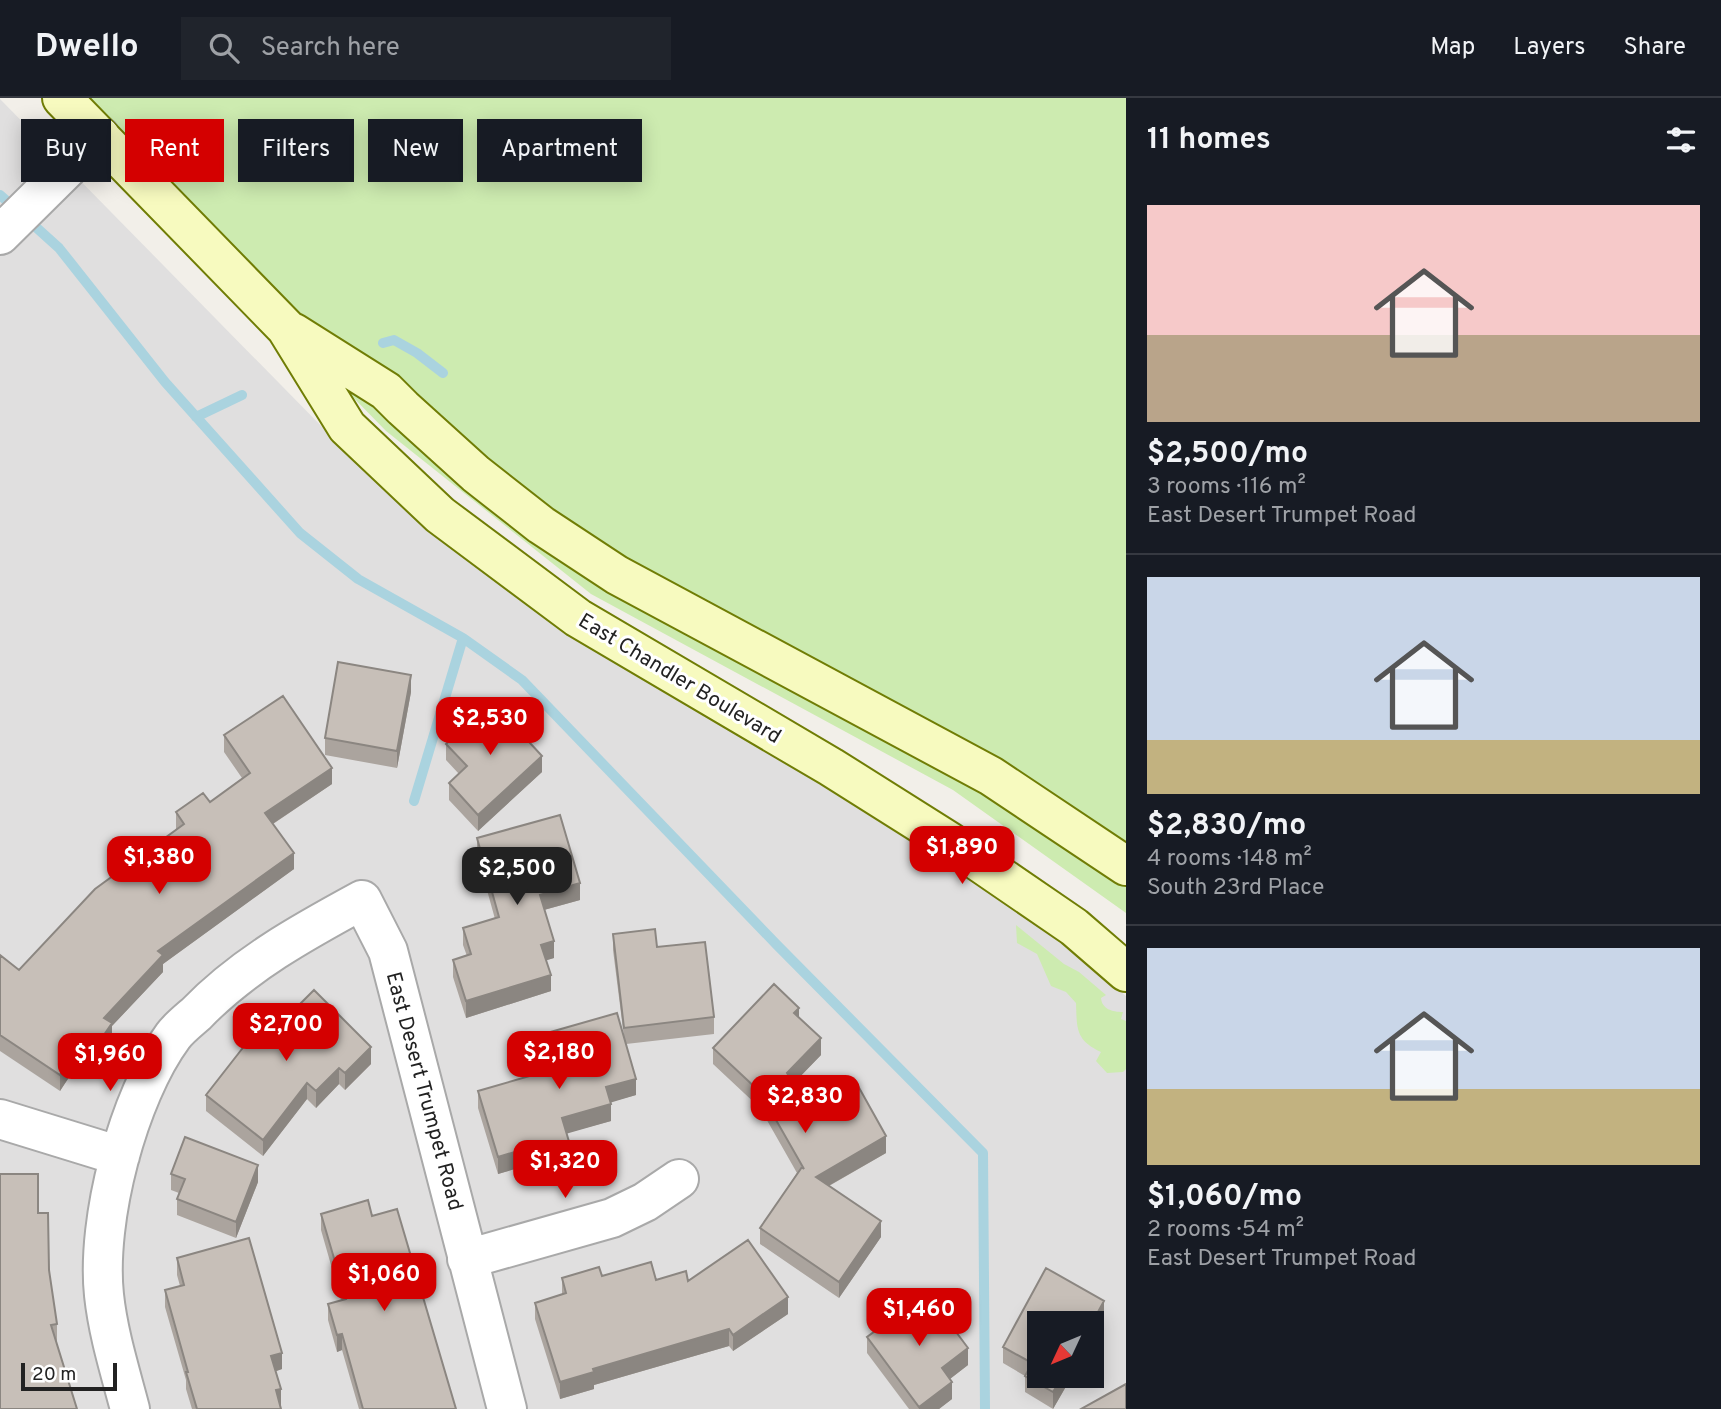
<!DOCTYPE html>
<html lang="en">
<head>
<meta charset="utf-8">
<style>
	body { margin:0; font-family:Overpass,sans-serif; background:#20242c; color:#f1f3f6; height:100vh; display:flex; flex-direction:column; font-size:26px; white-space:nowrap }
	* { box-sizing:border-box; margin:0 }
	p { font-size:23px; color:#9ea1a6 }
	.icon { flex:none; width:38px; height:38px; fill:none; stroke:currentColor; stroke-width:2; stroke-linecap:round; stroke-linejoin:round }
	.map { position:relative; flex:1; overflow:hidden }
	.sheet { display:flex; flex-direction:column; background:#171b24; width:595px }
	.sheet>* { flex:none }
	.guide { position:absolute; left:21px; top:21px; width:665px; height:63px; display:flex; gap:14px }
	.needle { width:46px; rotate:226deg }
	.controls { position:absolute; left:1027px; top:1213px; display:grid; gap:14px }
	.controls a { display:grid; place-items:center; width:77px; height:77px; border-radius:0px; background:#171b24; box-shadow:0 4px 18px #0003; font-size:35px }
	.scale { position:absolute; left:21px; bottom:18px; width:96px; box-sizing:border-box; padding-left:7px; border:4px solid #222; border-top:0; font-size:19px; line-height:24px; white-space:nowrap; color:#222; -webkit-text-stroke:5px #fff; paint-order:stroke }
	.price { position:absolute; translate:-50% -60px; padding:0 16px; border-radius:14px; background:#d40000; color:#fff; font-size:23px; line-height:46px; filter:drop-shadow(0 2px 4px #0008) }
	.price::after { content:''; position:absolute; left:50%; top:42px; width:21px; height:16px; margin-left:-10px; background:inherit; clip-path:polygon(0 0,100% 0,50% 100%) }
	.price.selected { background:#222; color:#fff }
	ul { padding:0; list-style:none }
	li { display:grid; align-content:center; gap:14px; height:371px; padding:0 21px }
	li+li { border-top:2px solid #363941 }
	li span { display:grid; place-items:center; height:217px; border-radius:0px; color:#555 }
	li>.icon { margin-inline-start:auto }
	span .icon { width:126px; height:126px; fill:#fffc; stroke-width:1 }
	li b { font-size:30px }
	h2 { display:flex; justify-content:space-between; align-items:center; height:84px; padding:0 21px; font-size:30px }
	.tag { padding:0 24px; border-radius:0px; background:#171b24; box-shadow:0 4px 18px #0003; font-size:24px; line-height:63px }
	.tag.selected { background:#d40000; color:#fff }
	header { display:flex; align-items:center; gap:42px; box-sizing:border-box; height:98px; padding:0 35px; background:#171b24; border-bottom:2px solid #363941 }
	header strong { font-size:33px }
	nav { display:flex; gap:38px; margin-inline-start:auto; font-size:24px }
	.search { width:490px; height:63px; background:#20242c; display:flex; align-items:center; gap:18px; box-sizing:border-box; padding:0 24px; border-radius:0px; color:#9ea1a6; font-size:26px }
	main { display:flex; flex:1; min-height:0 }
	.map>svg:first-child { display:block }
	.residential { fill:#e0dfdf; fill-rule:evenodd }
	.grass { fill:#cdebb0 }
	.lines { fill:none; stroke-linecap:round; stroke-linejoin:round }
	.stream { stroke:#aad3df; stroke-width:10 }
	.minor-casing { stroke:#a9a9a9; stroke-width:42 }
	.secondary-casing { stroke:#707d05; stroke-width:42 }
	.minor { stroke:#fff; stroke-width:38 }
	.secondary { stroke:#f7fabf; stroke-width:38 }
	.wall { fill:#aba49e }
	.shaded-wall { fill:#8b8681 }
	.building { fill:#c7bfb8; stroke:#8b8681; stroke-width:2 }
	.labels { text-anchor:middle; stroke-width:6; stroke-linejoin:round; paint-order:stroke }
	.street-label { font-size:21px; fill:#222; stroke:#fff }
</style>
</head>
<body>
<header>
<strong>Dwello</strong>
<div class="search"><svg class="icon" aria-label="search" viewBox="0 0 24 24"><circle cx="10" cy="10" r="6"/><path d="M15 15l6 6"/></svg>Search here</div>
<nav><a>Map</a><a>Layers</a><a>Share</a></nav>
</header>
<main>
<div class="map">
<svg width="1126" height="1311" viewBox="0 0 1126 1311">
	<rect width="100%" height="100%" fill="#f2efe9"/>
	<path class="residential" d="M 0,1 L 386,394 L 514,496 L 972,774 L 1126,898 L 1126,1311 L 0,1311 ZM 1040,1225 L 1092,1225 L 1092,1278 L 1040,1278 Z"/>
	<path class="grass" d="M 61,0 L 1126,0 L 1126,815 L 953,692 L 591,496 L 386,333 Z
		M 1016,827 L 1064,866 L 1079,874 L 1106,897 L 1101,900 C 1102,911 1112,914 1123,914 L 1121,921 L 1126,923 L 1126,971 L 1123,974 L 1107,975 L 1096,963 L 1101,954 C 1075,942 1077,930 1076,905 L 1066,894 L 1051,888 L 1037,856 L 1017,845 Z"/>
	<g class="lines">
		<path class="stream" d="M 0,97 L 17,112
			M 28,122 L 59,150 L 165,284 L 300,435 L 358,481 L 463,540 L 522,582 L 777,847 L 983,1055 L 985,1311
			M 383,245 L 394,242 L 417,255 L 443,275
			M 196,319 L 242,297
			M 414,703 L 463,540"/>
		<g class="minor-casing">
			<path id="minor" d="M 0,137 L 100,38
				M 0,1021 L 120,1058
				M 467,1161 L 612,1120 L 645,1104 L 679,1081
				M 130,1311 C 120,1273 108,1235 104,1197 C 96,1122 128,999 173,938 C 179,930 188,923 196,916 C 243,867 303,834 362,802 L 388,853 L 507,1311"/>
		</g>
		<g class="secondary-casing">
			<path id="secondary" d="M 62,0 L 286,230 L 347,329 L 440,417 L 578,520 L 831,669 L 950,744 L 1074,829 L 1126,874
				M 294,235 L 386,293 L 403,310 L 476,376 L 541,427 L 617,477 L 991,678 L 1126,768"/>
		</g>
		<use href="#minor" class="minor"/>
		<use href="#secondary" class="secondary"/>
	</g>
	<path class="wall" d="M 411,594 L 397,670 L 325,657 L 325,640 Z
		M 224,637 L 332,686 L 273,726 L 294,771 L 163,866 L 163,874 L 112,928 L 112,942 L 91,973 L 79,964 L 60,993 L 0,953 L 0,857 L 19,872 L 176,731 L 176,714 L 210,704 L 242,680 L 224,654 Z
		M 446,646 L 542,674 L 478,733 L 449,702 L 449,685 L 459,676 L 446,662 Z
		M 477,740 L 580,802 L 544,812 L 554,860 L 546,862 L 551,893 L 466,920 L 453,879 L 453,862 L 467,858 L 463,847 L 463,830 L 495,821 L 477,756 Z
		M 613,836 L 657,849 L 714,919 L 714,936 L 626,946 L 636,997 L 610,1004 L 611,1023 L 566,1035 L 573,1073 L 533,1085 L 528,1067 L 498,1076 L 478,1010 L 478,993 L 553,971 L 547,951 L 547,935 L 624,939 L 613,852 Z
		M 799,920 L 821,957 L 793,986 L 810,1013 L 886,1055 L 829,1088 L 881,1139 L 839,1200 L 760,1146 L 760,1130 L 797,1075 L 760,1010 L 713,966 L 713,950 Z
		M 285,921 L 371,966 L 345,992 L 339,986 L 316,1010 L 307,1001 L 263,1058 L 206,1013 L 206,997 L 254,935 L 254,931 Z
		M 171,1076 L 258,1084 L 236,1140 L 177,1117 L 177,1101 L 179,1095 L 171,1092 Z
		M 38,1115 L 49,1172 L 57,1226 L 57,1243 L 0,1311 Z
		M 321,1116 L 372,1118 L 456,1311 L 359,1311 L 342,1252 L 337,1254 L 328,1222 L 328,1206 L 341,1202 L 321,1132 Z
		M 177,1160 L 282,1271 L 276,1273 L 281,1311 L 192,1311 L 186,1291 L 186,1282 L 165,1209 L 165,1192 L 180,1188 L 177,1177 Z
		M 602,1178 L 688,1183 L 788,1216 L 733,1253 L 729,1248 L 594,1287 L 594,1291 L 560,1301 L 535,1221 L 535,1205 L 562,1197 L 562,1180 Z
		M 1104,1220 L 1092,1242 L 1092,1225 L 1072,1278 L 1053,1311 L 1025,1294 L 1025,1278 L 1003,1265 L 1003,1249 Z
		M 867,1239 L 968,1267 L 950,1281 L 952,1301 L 939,1311 L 909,1311 L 867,1255 Z"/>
	<path class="shaded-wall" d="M 411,577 L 411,594 L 397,670 L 397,653 Z
		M 542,658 L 542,674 L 478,733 L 478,717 Z
		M 332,670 L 332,686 L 265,731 L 265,715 Z
		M 294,755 L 294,771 L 163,866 L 163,874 L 112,928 L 112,942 L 91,973 L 91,956 L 104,920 L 158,853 Z
		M 580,785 L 580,802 L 540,813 L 540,797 Z
		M 554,843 L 554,860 L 541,864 L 541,847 Z
		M 551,877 L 551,893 L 466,920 L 466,903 Z
		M 799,910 L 799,927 L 794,915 Z
		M 821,940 L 821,957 L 787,992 L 787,975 Z
		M 79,948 L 79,964 L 60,993 L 60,977 Z
		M 371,949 L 371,966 L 345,992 L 345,975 Z
		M 339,970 L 339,986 L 316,1010 L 316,993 Z
		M 636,981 L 636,997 L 606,1006 L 606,989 Z
		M 307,985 L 307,1001 L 263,1058 L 263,1042 Z
		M 611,1006 L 611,1023 L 562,1037 L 562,1020 Z
		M 886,1038 L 886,1055 L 816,1095 L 816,1079 Z
		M 528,1050 L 528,1067 L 498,1076 L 498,1059 Z
		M 573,1057 L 573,1073 L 533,1085 L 533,1069 Z
		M 258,1067 L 258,1084 L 236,1140 L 236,1124 Z
		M 881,1123 L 881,1139 L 839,1200 L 839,1184 Z
		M 788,1199 L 788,1216 L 733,1253 L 733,1237 Z
		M 1104,1203 L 1104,1220 L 1092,1242 L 1092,1225 Z
		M 729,1231 L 729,1248 L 594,1287 L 594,1291 L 560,1301 L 560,1284 L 593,1271 Z
		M 342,1236 L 342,1252 L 337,1254 L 337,1237 Z
		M 968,1250 L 968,1267 L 942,1287 L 942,1270 Z
		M 282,1255 L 282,1271 L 271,1275 L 271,1258 Z
		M 1063,1278 L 1072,1278 L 1053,1311 L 1053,1294 Z
		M 952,1284 L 952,1301 L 939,1311 L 919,1311 L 919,1309 Z
		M 281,1291 L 281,1307 L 276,1309 L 276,1292 Z"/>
	<path class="building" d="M 338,564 L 411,577 L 397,653 L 325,640 Z
		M 283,598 L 332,670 L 265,715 L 294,755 L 158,853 L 163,857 L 104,920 L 112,925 L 91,956 L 79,948 L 60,977 L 0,937 L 0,857 L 19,872 L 95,791 L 184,726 L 176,714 L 203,695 L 210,704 L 250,675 L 224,637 Z
		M 491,603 L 542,658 L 478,717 L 449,685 L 467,668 L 446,646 Z
		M 560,717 L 580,785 L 540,797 L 554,843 L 541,847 L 551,877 L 466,903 L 453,862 L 471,856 L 463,830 L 499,819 L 477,740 Z
		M 655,831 L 657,849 L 705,844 L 714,919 L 624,930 L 613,836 Z
		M 774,886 L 799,910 L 794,915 L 821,940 L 787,975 L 810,1013 L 857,986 L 886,1038 L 816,1079 L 881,1123 L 839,1184 L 760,1130 L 802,1069 L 804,1071 L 760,994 L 713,950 Z
		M 314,892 L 371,949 L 345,975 L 339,970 L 316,993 L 307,985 L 263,1042 L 206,997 L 256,933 L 254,931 L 275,910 L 285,921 Z
		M 617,915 L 636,981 L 606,989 L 611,1006 L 562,1020 L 573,1057 L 533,1069 L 528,1050 L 498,1059 L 478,993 L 557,970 L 547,935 Z
		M 185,1039 L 258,1067 L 236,1124 L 177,1101 L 185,1081 L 171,1076 Z
		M 0,1076 L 38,1076 L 38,1115 L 48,1115 L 49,1172 L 57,1226 L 51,1227 L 77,1311 L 0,1311 Z
		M 368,1102 L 372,1118 L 397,1111 L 456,1311 L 363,1311 L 342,1236 L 337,1237 L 328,1206 L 346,1201 L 321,1116 Z
		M 249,1140 L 282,1255 L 271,1258 L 281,1291 L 276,1292 L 281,1311 L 197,1311 L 186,1274 L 188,1274 L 165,1192 L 184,1187 L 177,1160 Z
		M 748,1142 L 788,1199 L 733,1237 L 729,1231 L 593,1271 L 594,1274 L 560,1284 L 535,1205 L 566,1195 L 562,1180 L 599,1169 L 602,1178 L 651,1164 L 656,1182 L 686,1173 L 688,1183 Z
		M 1046,1170 L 1104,1203 L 1092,1225 L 1040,1225 L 1040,1278 L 1063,1278 L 1053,1294 L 1025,1278 L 1032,1265 L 1003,1249 Z
		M 927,1195 L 968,1250 L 942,1270 L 952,1284 L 919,1309 L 867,1239 Z
		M 1126,1286 L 1126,1311 L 1081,1311 Z"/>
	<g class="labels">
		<g class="street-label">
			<text transform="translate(680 580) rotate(31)" y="7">East Chandler Boulevard</text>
			<text transform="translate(425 993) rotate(75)" y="7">East Desert Trumpet Road</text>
		</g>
	</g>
</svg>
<div class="controls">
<a><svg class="needle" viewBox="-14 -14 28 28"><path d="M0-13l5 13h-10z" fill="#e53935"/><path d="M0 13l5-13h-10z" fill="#9ea1a6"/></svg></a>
</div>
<div class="scale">20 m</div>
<b class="price" style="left:490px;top:659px">$2,530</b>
<b class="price" style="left:962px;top:788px">$1,890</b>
<b class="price" style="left:159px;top:798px">$1,380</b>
<b class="price selected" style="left:517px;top:809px">$2,500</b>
<b class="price" style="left:286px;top:965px">$2,700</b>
<b class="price" style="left:559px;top:993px">$2,180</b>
<b class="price" style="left:110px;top:995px">$1,960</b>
<b class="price" style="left:805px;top:1037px">$2,830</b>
<b class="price" style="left:565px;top:1102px">$1,320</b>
<b class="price" style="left:384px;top:1215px">$1,060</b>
<b class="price" style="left:919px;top:1250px">$1,460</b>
<div class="guide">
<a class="tag">Buy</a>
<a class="tag selected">Rent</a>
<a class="tag">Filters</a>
<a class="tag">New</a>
<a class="tag">Apartment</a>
</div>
</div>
<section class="sheet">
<h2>11 homes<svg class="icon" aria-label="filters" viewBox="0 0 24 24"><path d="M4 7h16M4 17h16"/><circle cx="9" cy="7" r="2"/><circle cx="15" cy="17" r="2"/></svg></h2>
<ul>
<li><span style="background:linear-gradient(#f6c9c9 60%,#b9a48a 0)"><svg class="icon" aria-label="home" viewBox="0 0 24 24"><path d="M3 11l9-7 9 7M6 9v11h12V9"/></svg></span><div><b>$2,500/mo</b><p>3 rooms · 116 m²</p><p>East Desert Trumpet Road</p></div></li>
<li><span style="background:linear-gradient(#c9d6e8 75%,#c2b280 0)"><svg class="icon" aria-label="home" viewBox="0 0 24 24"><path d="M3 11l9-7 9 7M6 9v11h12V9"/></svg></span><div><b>$2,830/mo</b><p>4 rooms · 148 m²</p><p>South 23rd Place</p></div></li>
<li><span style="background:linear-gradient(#c9d6e8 65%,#c2b280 0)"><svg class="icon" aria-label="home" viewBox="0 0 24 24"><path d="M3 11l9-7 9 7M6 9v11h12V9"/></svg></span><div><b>$1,060/mo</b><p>2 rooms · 54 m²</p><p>East Desert Trumpet Road</p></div></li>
</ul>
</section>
</main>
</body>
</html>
